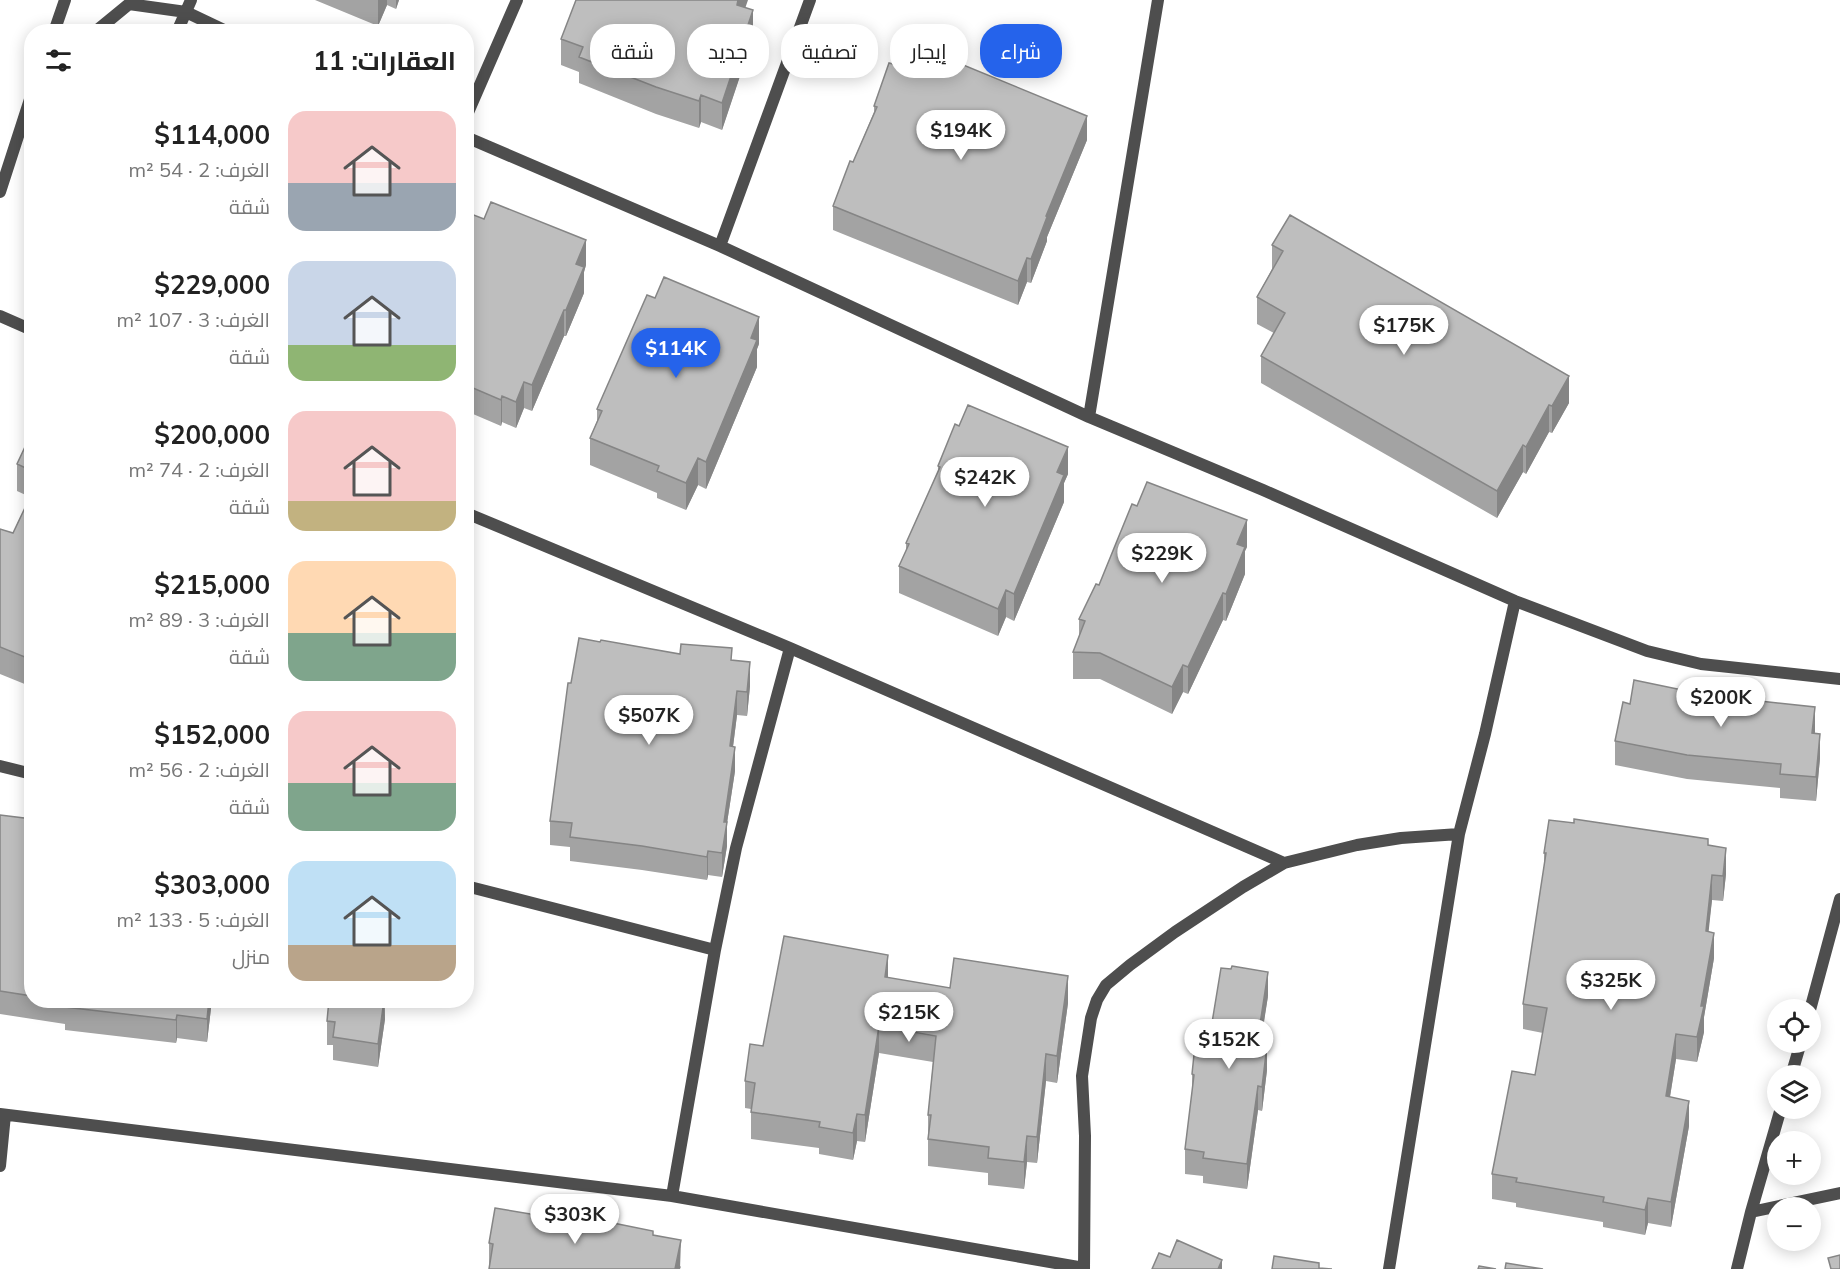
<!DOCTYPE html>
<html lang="ar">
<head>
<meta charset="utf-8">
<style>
	body { margin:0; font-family:Mulish,Cairo,sans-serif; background:#f2f2f2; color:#222; direction:rtl; height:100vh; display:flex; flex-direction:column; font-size:22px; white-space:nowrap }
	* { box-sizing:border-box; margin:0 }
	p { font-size:20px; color:#767676 }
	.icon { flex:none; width:33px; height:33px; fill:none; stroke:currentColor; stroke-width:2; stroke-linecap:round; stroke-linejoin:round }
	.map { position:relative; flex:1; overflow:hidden; direction:ltr }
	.details { position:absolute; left:24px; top:24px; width:450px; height:984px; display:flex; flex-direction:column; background:#fff; border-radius:24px; box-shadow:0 3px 15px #0003; direction:rtl }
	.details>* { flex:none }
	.guide { position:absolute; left:492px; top:24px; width:570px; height:54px; direction:rtl; display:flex; gap:12px }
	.buttons { position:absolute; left:1767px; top:999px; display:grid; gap:12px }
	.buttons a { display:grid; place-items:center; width:54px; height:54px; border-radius:50%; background:#fff; box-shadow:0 3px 15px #0003; font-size:30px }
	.price { position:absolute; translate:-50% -51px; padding:0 14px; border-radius:21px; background:#fff; color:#222; font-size:20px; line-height:39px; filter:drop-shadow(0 2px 3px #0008) }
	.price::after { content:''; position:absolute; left:50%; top:36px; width:18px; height:14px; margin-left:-9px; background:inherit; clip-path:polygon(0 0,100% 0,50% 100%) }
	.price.on { background:#2563eb; color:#fff }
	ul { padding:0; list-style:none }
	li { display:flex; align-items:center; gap:18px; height:150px; padding:0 18px }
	li span { display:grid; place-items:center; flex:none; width:168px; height:120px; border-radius:18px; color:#555 }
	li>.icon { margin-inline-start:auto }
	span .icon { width:72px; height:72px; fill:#fffc; stroke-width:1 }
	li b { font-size:26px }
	h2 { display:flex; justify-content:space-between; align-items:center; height:72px; padding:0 18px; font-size:26px }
	.chip { padding:0 21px; border-radius:24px; background:#fff; box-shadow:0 3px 15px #0003; font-size:21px; line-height:54px }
	.chip.on { background:#2563eb; color:#fff }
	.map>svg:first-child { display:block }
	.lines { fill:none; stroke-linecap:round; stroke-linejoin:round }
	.street { stroke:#4e4e4e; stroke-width:12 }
	.wall { fill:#a3a3a3 }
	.shaded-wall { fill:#858585 }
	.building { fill:#bebebe; stroke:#858585; stroke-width:1.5 }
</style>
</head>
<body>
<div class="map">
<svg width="1840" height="1269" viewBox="0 0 1840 1269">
	<rect width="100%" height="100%" fill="#fff"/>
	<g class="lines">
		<path class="street" d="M 54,32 L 65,0
			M 95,32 L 129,4 L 186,12 L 228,32
			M 177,32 L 191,0
			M 466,117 L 517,0
			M 466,137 L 720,246 L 1089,417 L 1263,490 L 1515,601 L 1647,651 L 1701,664 L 1840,679
			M 0,192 L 32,93
			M 720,246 L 810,0
			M 0,316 L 32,330
			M 1089,417 L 1158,0
			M 466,513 L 790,648 L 1284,863
			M 0,766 L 32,774
			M 466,886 L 715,950
			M 1810,1010 L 1840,899
			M 1791,1076 L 1801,1042
			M 0,1114 L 672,1196 L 1084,1268
			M 0,1166 L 5,1115
			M 672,1196 L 715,950 L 736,848 L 790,648
			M 1751,1212 L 1840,1193
			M 1084,1269 L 1085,1136 L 1082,1076 L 1091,1018 L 1097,1000 L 1106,985 L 1130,965 L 1175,932 L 1243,887 L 1284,863 L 1357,845 L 1401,838 L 1459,834
			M 1389,1269 L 1459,834 L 1485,734 L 1515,601
			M 1737,1269 L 1751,1212 L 1781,1108"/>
	</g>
	<path class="wall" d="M 315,0 L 399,0 L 396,9 L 387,5 L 378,26 Z
		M 745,7 L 753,37 L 722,130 L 701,122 L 699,128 L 656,114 L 579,83 L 579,72 L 561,65 L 561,39 Z
		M 940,56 L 1087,140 L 1047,237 L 1047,241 L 1031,283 L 1027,282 L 1018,305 L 833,230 L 833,206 L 853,162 L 874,112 L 874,106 L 904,67 Z
		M 466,212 L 586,265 L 584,272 L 584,293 L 566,336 L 564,336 L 532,411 L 524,408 L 516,428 L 502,422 L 501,426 L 466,411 Z
		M 1272,245 L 1569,403 L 1552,433 L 1549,432 L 1526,474 L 1523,472 L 1497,518 L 1261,383 L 1261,356 L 1274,333 L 1257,324 L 1257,297 L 1272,269 Z
		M 759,344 L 757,349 L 757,367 L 706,489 L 698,485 L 686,510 L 657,498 L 657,493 L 590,465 L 590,438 L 597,421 L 597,409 Z
		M 32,432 L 32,687 L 0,674 L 0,529 L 13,533 L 30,497 L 17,491 L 17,464 Z
		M 938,466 L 1068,474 L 1064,483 L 1064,502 L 1014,621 L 1006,617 L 998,636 L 899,593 L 899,566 L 906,551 L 906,543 L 938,471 Z
		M 1247,547 L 1245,551 L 1245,574 L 1226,621 L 1223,620 L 1188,694 L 1183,692 L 1172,714 L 1100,679 L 1073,679 L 1073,652 L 1079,636 L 1079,619 L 1099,585 Z
		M 600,642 L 680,654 L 732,660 L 750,686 L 747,716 L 737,715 L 733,747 L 735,771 L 727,823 L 727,846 L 722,877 L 708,875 L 707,880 L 642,870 L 570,861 L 570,847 L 550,845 L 550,821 L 571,683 Z
		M 1687,691 L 1742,699 L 1814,733 L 1820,758 L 1816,801 L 1780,798 L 1780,788 L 1687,779 L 1615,765 L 1615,741 L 1630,704 Z
		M 0,815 L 32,819 L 32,1000 L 212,1000 L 207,1042 L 177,1038 L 176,1043 L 65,1030 L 65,1024 L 0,1014 Z
		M 1708,846 L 1726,874 L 1723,901 L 1712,900 L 1708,931 L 1714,958 L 1704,1017 L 1704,1032 L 1697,1062 L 1676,1059 L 1670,1097 L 1689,1126 L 1671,1227 L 1648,1223 L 1645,1235 L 1603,1227 L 1603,1222 L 1516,1207 L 1516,1203 L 1492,1199 L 1492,1174 L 1535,1075 L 1543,1033 L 1523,1029 L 1523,1004 L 1544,872 L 1544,853 Z
		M 888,978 L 950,988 L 1068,1003 L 1057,1083 L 1046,1081 L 1037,1163 L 1027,1162 L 1024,1189 L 988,1185 L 988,1173 L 928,1166 L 928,1115 L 933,1062 L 879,1053 L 865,1142 L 857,1141 L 853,1160 L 819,1154 L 819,1148 L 751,1139 L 751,1109 L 745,1108 L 745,1081 L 763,1046 Z
		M 1268,996 L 1260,1044 L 1267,1070 L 1262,1111 L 1258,1110 L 1247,1189 L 1203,1183 L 1203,1176 L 1185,1174 L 1185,1149 L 1192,1095 L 1192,1074 L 1208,1047 Z
		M 385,1000 L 385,1019 L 378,1067 L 333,1060 L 333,1045 L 327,1045 L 327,1021 Z
		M 653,1235 L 681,1267 L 680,1269 L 489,1269 L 489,1243 Z"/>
	<path class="shaded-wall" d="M 378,0 L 387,0 L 387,5 L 378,26 Z
		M 396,0 L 399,0 L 396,9 Z
		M 738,0 L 748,0 L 737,32 L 737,5 Z
		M 753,10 L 753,37 L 722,130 L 722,103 Z
		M 701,95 L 701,122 L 699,128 L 699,101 Z
		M 1087,116 L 1087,140 L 1047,237 L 1047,241 L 1031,283 L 1031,259 L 1046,216 Z
		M 586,240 L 586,265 L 584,272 L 584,293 L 566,336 L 566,310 L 576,264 Z
		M 1027,258 L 1027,282 L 1018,305 L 1018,281 Z
		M 564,310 L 564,336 L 532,411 L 532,385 Z
		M 759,317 L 759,344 L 757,349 L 757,367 L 706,489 L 706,462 L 751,338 Z
		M 1569,376 L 1569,403 L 1552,433 L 1552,406 Z
		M 524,382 L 524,408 L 516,428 L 516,402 Z
		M 502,396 L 502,422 L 501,426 L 501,400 Z
		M 1549,405 L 1549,432 L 1526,474 L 1526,447 Z
		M 1523,445 L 1523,472 L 1497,518 L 1497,491 Z
		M 1068,447 L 1068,474 L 1064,483 L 1064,502 L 1014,621 L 1014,594 L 1057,472 Z
		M 698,458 L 698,485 L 686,510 L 686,483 Z
		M 1247,520 L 1247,547 L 1245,551 L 1245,574 L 1226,621 L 1226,594 L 1237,544 Z
		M 1006,590 L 1006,617 L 998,636 L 998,609 Z
		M 1223,593 L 1223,620 L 1188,694 L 1188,667 Z
		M 750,662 L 750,686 L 747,716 L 747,692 Z
		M 1183,665 L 1183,692 L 1172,714 L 1172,687 Z
		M 737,691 L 737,715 L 730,770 L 730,746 Z
		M 1815,707 L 1815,732 L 1812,757 L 1812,733 Z
		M 1820,734 L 1820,758 L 1816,801 L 1816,777 Z
		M 735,747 L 735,771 L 727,823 L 727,846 L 722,877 L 722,853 L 724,822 Z
		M 1726,848 L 1726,874 L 1723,901 L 1723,876 Z
		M 708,851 L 708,875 L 707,880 L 707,857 Z
		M 1712,875 L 1712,900 L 1706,956 L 1706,931 Z
		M 1714,933 L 1714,958 L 1704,1017 L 1704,1032 L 1697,1062 L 1697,1037 L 1701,1006 Z
		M 888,955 L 888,982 L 885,977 Z
		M 1268,972 L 1268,996 L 1257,1068 L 1257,1044 Z
		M 1068,976 L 1068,1003 L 1057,1083 L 1057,1056 Z
		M 209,1000 L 212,1000 L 207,1042 L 207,1019 Z
		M 384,1000 L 385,1019 L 378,1067 L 378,1044 Z
		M 177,1015 L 177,1038 L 176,1043 L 176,1020 Z
		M 879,1026 L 879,1053 L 865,1142 L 865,1115 Z
		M 1676,1034 L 1676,1059 L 1666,1121 L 1666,1096 Z
		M 1267,1045 L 1267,1070 L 1262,1111 L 1262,1087 Z
		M 1046,1054 L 1046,1081 L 1037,1163 L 1037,1137 Z
		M 1258,1086 L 1258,1110 L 1247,1189 L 1247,1164 Z
		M 1689,1101 L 1689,1126 L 1671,1227 L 1671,1202 Z
		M 857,1114 L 857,1141 L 853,1160 L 853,1133 Z
		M 1027,1136 L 1027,1162 L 1024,1189 L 1024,1162 Z
		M 1648,1198 L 1648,1223 L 1645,1235 L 1645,1210 Z
		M 681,1240 L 680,1269 L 675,1269 Z
		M 1222,1260 L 1222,1269 L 1218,1269 Z"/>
	<path class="building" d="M 576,0 L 738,0 L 737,5 L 753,10 L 722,103 L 701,95 L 699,101 L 656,87 L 579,57 L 583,47 L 561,39 Z
		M 912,42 L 940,51 L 939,55 L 1087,116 L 1046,216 L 1047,217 L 1031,259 L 1027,258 L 1018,281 L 833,206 L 850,161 L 853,162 L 877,107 L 874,106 L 889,63 L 904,67 Z
		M 491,202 L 586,240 L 576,264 L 584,267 L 566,310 L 564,310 L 532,385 L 524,382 L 516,402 L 502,396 L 501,400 L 466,385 L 466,212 L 484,219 Z
		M 1290,215 L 1569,376 L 1552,406 L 1549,405 L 1526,447 L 1523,445 L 1497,491 L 1261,356 L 1285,313 L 1257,297 L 1283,251 L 1272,245 Z
		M 664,277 L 759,317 L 751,338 L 757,340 L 706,462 L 698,458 L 686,483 L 657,471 L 659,466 L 590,438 L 602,411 L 597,409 L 647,295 L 655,298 Z
		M 968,405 L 1068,447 L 1057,472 L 1064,475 L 1014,594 L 1006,590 L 998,609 L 899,566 L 909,544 L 906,543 L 940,467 L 938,466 L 955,424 L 959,426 Z
		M 32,432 L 32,471 L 17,464 Z
		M 1147,482 L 1247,520 L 1237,544 L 1245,547 L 1226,594 L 1223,593 L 1188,667 L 1183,665 L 1172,687 L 1100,653 L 1073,652 L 1085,621 L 1079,619 L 1096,584 L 1099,585 L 1132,504 L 1137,506 Z
		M 32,493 L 32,660 L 0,647 L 0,529 L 13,533 Z
		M 579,638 L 600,642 L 601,640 L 680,654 L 681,644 L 732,648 L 731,660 L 750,662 L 747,692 L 737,691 L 730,746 L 735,747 L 724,822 L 727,822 L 722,853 L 708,851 L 707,857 L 642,846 L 570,837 L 572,823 L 550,821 L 568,683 L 571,683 Z
		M 1634,680 L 1687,691 L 1742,696 L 1742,699 L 1815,707 L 1812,733 L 1820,734 L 1816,777 L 1780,774 L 1781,764 L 1687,755 L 1615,741 L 1623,702 L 1630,704 Z
		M 0,815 L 32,819 L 32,996 L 0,991 Z
		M 1574,819 L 1708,839 L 1708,845 L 1726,848 L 1723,876 L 1712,875 L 1706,931 L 1714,933 L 1701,1006 L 1704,1006 L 1697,1037 L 1676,1034 L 1666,1096 L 1689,1101 L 1671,1202 L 1648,1198 L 1645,1210 L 1603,1202 L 1604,1197 L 1516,1182 L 1517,1178 L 1492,1174 L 1512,1071 L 1535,1075 L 1547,1008 L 1523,1004 L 1546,853 L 1544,853 L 1549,820 L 1574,823 Z
		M 784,936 L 888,955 L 885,977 L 950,988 L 954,958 L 1068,976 L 1057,1056 L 1046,1054 L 1037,1137 L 1027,1136 L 1024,1162 L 988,1158 L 989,1147 L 928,1139 L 931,1115 L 928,1115 L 936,1036 L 879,1026 L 865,1115 L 857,1114 L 853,1133 L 819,1127 L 820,1122 L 751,1112 L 755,1083 L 745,1081 L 750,1044 L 763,1046 Z
		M 1232,966 L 1268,972 L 1257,1044 L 1267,1045 L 1262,1087 L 1258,1086 L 1247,1164 L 1203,1158 L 1204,1152 L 1185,1149 L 1194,1075 L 1192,1074 L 1195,1045 L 1208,1047 L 1221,968 L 1231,969 Z
		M 65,1000 L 209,1000 L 207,1019 L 177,1015 L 176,1020 L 65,1007 Z
		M 329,1000 L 384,1000 L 378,1044 L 333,1037 L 335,1022 L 327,1021 Z
		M 495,1208 L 608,1227 L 608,1222 L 653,1231 L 653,1235 L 681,1240 L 675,1269 L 489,1269 L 493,1244 L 489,1243 Z
		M 1177,1240 L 1222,1260 L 1218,1269 L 1152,1269 L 1159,1253 L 1170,1257 Z
		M 1840,1255 L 1840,1269 L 1831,1269 L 1828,1258 Z
		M 1274,1256 L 1319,1263 L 1319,1268 L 1332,1269 L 1272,1269 Z
		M 1506,1263 L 1543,1269 L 1505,1269 Z
		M 1479,1266 L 1496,1269 L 1478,1269 Z"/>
</svg>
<div class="buttons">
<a><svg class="icon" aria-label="locate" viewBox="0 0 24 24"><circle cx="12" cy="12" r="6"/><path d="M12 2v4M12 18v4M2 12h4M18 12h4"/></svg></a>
<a><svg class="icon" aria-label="layers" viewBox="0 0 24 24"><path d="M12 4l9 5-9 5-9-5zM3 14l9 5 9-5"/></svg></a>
<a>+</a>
<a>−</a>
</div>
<b class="price" style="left:961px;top:161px">$194K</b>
<b class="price" style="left:1404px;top:356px">$175K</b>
<b class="price on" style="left:676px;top:379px">$114K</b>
<b class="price" style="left:985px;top:508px">$242K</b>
<b class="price" style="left:1162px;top:584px">$229K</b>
<b class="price" style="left:1721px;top:728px">$200K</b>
<b class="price" style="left:649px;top:746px">$507K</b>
<b class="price" style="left:1611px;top:1011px">$325K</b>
<b class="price" style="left:909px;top:1043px">$215K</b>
<b class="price" style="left:1229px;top:1070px">$152K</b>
<b class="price" style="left:575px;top:1245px">$303K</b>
<div class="guide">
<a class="chip on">شراء</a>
<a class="chip">إيجار</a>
<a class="chip">تصفية</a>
<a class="chip">جديد</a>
<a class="chip">شقة</a>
</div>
<section class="details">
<h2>العقارات: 11<svg class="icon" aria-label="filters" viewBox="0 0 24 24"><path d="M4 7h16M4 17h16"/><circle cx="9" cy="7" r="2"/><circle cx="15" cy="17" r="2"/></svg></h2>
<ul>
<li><span style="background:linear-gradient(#f6c9c9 60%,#9aa5b1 0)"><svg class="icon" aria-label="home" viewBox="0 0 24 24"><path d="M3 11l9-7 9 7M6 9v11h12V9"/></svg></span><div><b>$114,000</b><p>الغرف: 2 · 54 m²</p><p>شقة</p></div></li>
<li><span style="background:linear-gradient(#c9d6e8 70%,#8fb573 0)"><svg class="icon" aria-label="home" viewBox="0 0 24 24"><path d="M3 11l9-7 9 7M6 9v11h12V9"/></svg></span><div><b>$229,000</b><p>الغرف: 3 · 107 m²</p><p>شقة</p></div></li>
<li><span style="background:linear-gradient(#f6c9c9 75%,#c2b280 0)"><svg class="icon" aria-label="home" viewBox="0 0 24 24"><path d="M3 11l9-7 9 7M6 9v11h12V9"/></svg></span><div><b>$200,000</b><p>الغرف: 2 · 74 m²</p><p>شقة</p></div></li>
<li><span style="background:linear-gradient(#ffd9b3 60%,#7fa58c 0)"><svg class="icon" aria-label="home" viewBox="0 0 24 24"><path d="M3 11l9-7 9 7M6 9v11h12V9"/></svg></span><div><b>$215,000</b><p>الغرف: 3 · 89 m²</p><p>شقة</p></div></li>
<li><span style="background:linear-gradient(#f6c9c9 60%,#7fa58c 0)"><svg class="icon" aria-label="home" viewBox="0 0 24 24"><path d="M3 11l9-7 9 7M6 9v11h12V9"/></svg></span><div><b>$152,000</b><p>الغرف: 2 · 56 m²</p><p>شقة</p></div></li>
<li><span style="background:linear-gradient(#bfe0f5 70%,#b9a48a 0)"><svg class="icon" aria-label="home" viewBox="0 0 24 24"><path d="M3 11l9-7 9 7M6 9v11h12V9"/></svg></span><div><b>$303,000</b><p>الغرف: 5 · 133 m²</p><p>منزل</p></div></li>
</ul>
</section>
</div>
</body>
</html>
